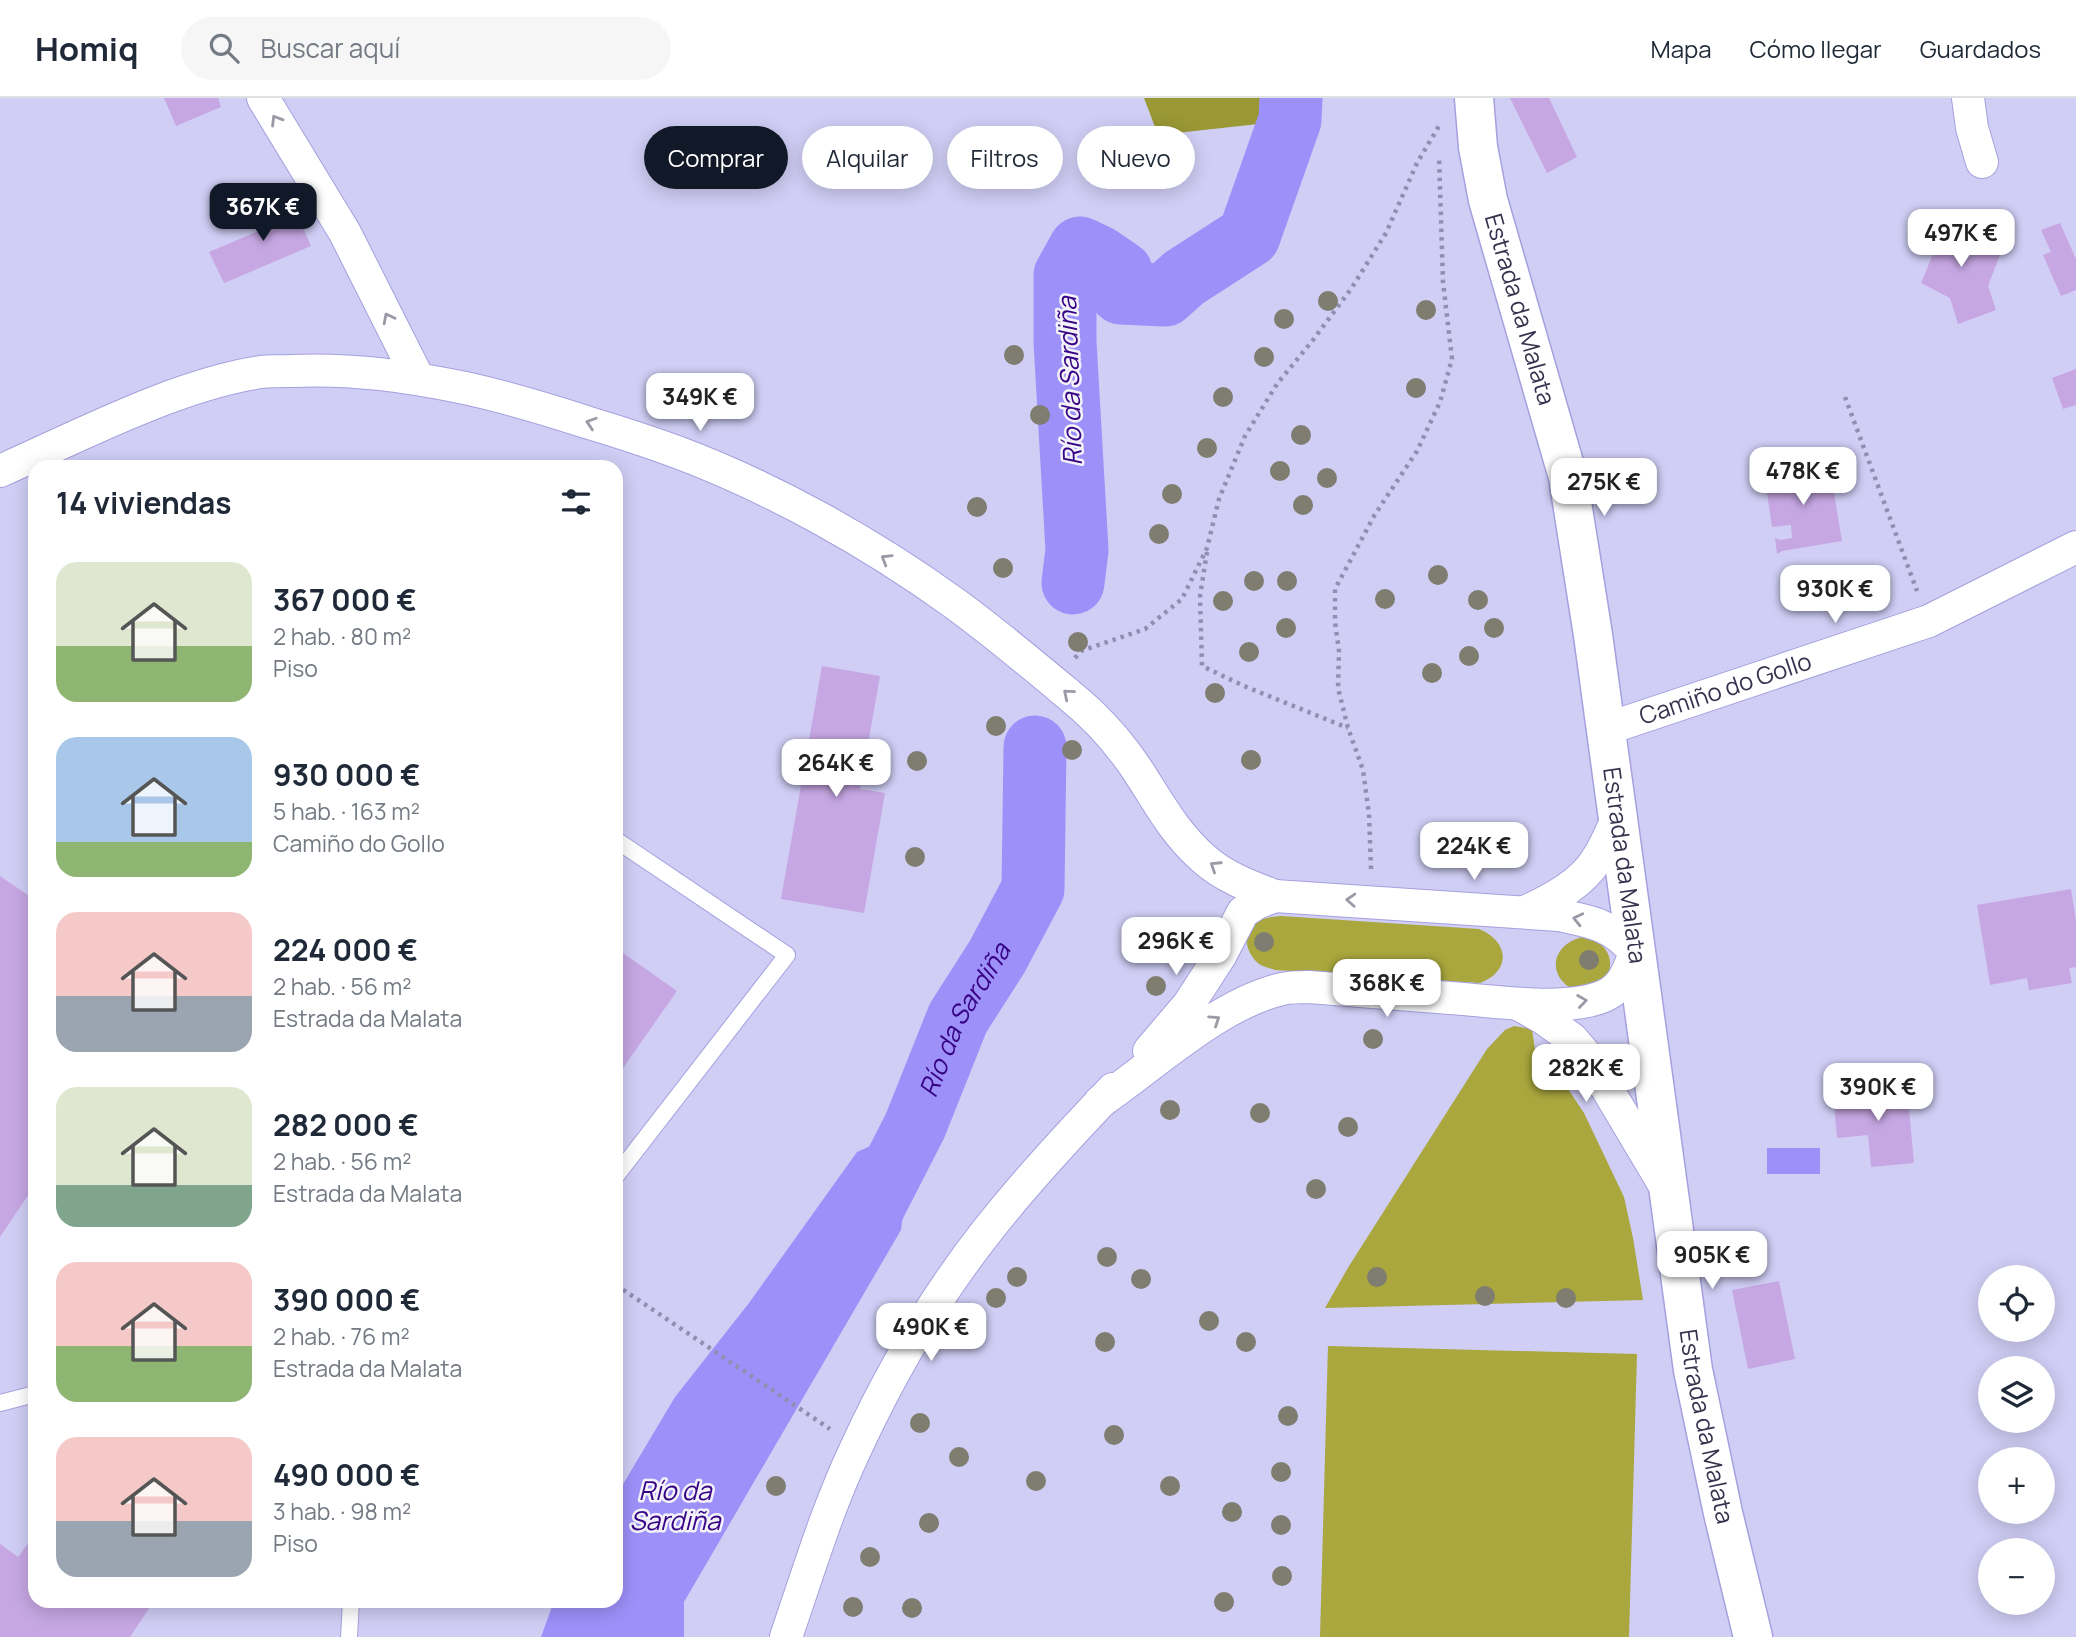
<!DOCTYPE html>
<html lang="es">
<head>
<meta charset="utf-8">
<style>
	body { margin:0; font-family:Manrope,sans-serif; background:#f6f6f7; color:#1f2937; height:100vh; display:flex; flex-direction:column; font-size:26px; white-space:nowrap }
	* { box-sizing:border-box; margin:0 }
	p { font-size:23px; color:#747a83 }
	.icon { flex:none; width:38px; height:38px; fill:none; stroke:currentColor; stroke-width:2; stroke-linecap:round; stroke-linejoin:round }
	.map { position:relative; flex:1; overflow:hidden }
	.sheet { position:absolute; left:28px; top:362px; width:595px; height:1148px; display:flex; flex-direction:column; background:#fff; border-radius:21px; box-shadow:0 4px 18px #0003 }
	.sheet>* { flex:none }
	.top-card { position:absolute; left:644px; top:28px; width:665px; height:63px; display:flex; gap:14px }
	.fabs { position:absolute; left:1978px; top:1167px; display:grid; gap:14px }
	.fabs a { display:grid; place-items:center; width:77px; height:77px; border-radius:50%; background:#fff; box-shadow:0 4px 18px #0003; font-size:35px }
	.price { position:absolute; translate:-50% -60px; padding:0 16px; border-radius:14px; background:#fff; color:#222; font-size:23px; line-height:46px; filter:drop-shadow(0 2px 4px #0008) }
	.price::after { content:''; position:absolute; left:50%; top:42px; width:21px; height:16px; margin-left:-10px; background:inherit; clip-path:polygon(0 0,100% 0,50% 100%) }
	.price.active { background:#111827; color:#fff }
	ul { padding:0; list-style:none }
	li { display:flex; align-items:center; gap:21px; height:175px; padding:0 28px }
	li span { display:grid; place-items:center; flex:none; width:196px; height:140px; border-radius:21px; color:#555 }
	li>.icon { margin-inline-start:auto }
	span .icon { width:84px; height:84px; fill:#fffc; stroke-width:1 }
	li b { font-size:30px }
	h2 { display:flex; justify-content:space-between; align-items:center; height:84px; padding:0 28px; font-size:30px }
	.tag { padding:0 24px; border-radius:32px; background:#fff; box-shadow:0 4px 18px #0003; font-size:24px; line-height:63px }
	.tag.active { background:#111827; color:#fff }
	header { display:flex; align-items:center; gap:42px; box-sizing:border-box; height:98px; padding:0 35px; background:#fff; border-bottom:2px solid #e0e1e3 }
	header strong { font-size:33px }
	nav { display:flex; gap:38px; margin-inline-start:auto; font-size:24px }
	.search { width:490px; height:63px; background:#f6f6f7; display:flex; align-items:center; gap:18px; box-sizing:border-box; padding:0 24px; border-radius:38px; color:#747a83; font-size:26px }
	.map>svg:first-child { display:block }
	.green { fill:#a9a73d }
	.forest { fill:#9a9835 }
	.water { fill:#9e90f9 }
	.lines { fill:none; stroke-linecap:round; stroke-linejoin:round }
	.river { stroke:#9e90f9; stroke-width:63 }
	.building { fill:#c6a7e3 }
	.service-casing { stroke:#a5a0de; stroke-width:18 }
	.minor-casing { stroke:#a5a0de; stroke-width:34 }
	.tertiary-casing { stroke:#a5a0de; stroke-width:41 }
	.path { stroke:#918fb1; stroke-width:4.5; stroke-dasharray:3.5 5; stroke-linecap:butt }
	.service { stroke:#fff; stroke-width:16 }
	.minor { stroke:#fff; stroke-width:32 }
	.tertiary { stroke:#fff; stroke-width:38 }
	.tree { fill:#7e7d6f }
	.oneway { stroke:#9a99a6 }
	.labels { text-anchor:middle; stroke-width:5; stroke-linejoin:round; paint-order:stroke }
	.street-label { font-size:24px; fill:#35334d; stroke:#f3f2f9 }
	.water-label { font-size:26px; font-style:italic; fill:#360385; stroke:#f3f2f9 }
</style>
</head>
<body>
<header>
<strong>Homiq</strong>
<div class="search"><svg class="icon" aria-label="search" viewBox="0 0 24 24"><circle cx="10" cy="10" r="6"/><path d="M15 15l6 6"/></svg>Buscar aquí</div>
<nav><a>Mapa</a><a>Cómo llegar</a><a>Guardados</a></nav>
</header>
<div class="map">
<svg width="2076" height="1539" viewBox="0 0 2076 1539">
	<rect width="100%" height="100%" fill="#d0cef5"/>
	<path class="green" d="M 1281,818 L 1479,831 C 1509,843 1512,873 1480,885 L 1275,872 C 1270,870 1263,869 1259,866 C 1248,857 1240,837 1254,826 C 1261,820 1271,819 1281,818 Z
		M 1583,839 C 1607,844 1617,861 1605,883 L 1572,891 C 1545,875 1554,845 1583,839 Z
		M 1514,928 L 1532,931 L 1535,952 L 1562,982 L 1584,1015 L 1624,1099 L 1633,1140 L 1643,1202 L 1325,1210 L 1349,1168 L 1487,951 L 1505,932 Z
		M 1328,1248 L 1637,1256 L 1629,1539 L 1320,1539 Z"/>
	<path class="forest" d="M 1144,0 L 1311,0 L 1305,21 L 1158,37 Z"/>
	<path class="water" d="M 915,1028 L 901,1132 L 684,1504 L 684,1539 L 541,1539 L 554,1503 L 616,1503 L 616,1398 L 675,1299 L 749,1205 L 857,1054 Z
		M 1767,1050 L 1820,1050 L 1820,1076 L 1767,1076 Z"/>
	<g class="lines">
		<g class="river">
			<path d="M 1073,485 L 1077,452 L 1065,244 L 1065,177 L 1080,150 L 1099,159 L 1121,174 L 1121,195 L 1165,197 L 1184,180 L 1249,138 L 1290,22 L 1291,0"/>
			<path id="s1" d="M 875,1106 L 915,1028 L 958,920 L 997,859 L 1033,791 L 1035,649"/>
		</g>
	</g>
	<path class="building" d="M 164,0 L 218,0 L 221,9 L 176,28 Z
		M 1510,0 L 1549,0 L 1577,59 L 1547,75 Z
		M 290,100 L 311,148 L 224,185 L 209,154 L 261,132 L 255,115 Z
		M 1964,118 L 1973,142 L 2000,157 L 1988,188 L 1996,212 L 1958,226 L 1950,200 L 1921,185 L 1933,156 L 1926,131 Z
		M 2060,125 L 2076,161 L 2076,192 L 2061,198 L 2043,157 L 2051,154 L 2041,132 Z
		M 2076,271 L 2076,307 L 2063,311 L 2052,280 Z
		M 1804,368 L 1805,375 L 1830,371 L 1842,443 L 1782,453 L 1777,456 L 1775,440 L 1781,442 L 1792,440 L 1791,427 L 1772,429 L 1764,374 Z
		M 822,568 L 880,578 L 860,691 L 885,695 L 864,815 L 781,801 Z
		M 616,777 L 624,782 L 616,793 Z
		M 0,778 L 35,802 L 35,1087 L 0,1139 Z
		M 2071,791 L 2076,823 L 2076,869 L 2069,870 L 2072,885 L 2029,892 L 2027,880 L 1990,887 L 1977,807 Z
		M 616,850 L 677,893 L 616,980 Z
		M 1907,989 L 1914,1065 L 1871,1069 L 1868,1037 L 1837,1040 L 1833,996 Z
		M 1779,1183 L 1795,1261 L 1748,1271 L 1732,1192 Z
		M 35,1436 L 35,1503 L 154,1503 L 130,1539 L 0,1539 L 0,1446 L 18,1459 Z"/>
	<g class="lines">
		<g class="service-casing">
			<path id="service" d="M 616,742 L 787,857 L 616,1078
				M 0,1305 L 35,1296
				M 349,1539 L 351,1503"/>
		</g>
		<g class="minor-casing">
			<g id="minor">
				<path d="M 263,0 L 345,135 L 418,280"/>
				<path d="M 1968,0 L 1972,30 L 1982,64"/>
				<path d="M 0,373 C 79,338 176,287 261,274 C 271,273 281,273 290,273 C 351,270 406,278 465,290 C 506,299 546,311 586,324 C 616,333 647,343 677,354 C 773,390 871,445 954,505 C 994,534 1032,566 1069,597 C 1094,617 1116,641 1134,667 C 1157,701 1172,733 1204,761 C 1224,779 1251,789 1275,798 L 1559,817 C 1590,823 1615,828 1635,855 C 1629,871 1623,889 1606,897 C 1571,914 1502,904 1463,901 C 1412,897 1360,893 1309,889 C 1300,889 1290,889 1282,891 C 1218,906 1154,967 1100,1004"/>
				<path id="s2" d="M 1606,631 L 1929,523 L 2076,449"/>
				<path d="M 1525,814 C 1551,802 1582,786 1597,761 C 1605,749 1611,734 1617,721"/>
				<path d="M 1518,906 L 1543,920 L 1572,941 L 1590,962 L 1665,1088"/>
				<path d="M 1149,953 L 1189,906 L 1220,858 L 1243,814 L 1257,805 L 1275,798"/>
				<path d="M 786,1539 C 808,1475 827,1411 856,1350 C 891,1274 935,1199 987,1133 C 1026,1083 1069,1037 1113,991"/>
			</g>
		</g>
		<g class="tertiary-casing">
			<g id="tertiary">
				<path id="s3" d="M 1474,0 L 1478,49 L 1488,102 L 1568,379 L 1593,537 L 1693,1272 L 1723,1415 L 1753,1539"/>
			</g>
		</g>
		<path class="path" d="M 1845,299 L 1917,493
			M 1207,454 L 1200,498 L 1202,568 L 1244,588 L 1348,630
			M 1075,560 L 1081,553 L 1145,531 L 1182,501 L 1207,450 L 1219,401 L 1245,338 L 1277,286 L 1313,242 L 1351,191 L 1386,135 L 1417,65 L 1439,28
			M 1371,771 L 1369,716 L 1363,672 L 1348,630 L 1338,590 L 1339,553 L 1335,524 L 1335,491 L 1374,418 L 1417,353 L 1440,304 L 1452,261 L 1443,184 L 1439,58
			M 616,1187 L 830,1331"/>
		<use href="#service" class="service"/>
		<use href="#minor" class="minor"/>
		<use href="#tertiary" class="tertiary"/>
	</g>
	<g class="tree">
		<circle cx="1328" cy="203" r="10"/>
		<circle cx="1426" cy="212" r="10"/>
		<circle cx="1284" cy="221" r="10"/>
		<circle cx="1014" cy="257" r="10"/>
		<circle cx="1264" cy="259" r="10"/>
		<circle cx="1416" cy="290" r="10"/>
		<circle cx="1223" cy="299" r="10"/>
		<circle cx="1040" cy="317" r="10"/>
		<circle cx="1301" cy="337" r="10"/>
		<circle cx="1207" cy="350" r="10"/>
		<circle cx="1280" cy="373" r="10"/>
		<circle cx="1327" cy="380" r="10"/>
		<circle cx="1172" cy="396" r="10"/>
		<circle cx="1303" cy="407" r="10"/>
		<circle cx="977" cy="409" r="10"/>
		<circle cx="1159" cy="436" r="10"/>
		<circle cx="1003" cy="470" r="10"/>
		<circle cx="1438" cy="477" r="10"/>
		<circle cx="1254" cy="483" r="10"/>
		<circle cx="1287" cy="483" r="10"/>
		<circle cx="1385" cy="501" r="10"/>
		<circle cx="1478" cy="502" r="10"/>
		<circle cx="1223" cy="503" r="10"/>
		<circle cx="1286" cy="530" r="10"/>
		<circle cx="1494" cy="530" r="10"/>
		<circle cx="1078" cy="544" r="10"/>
		<circle cx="1249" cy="554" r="10"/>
		<circle cx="1469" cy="558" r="10"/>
		<circle cx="1432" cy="575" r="10"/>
		<circle cx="1215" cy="595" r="10"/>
		<circle cx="996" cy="628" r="10"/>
		<circle cx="1072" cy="652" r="10"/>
		<circle cx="1251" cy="662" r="10"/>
		<circle cx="917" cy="663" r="10"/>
		<circle cx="915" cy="759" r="10"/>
		<circle cx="1264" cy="844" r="10"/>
		<circle cx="1153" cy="848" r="10"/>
		<circle cx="1589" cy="862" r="10"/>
		<circle cx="1156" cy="888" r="10"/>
		<circle cx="1373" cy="941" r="10"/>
		<circle cx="1170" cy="1012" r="10"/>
		<circle cx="1260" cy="1015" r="10"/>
		<circle cx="1348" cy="1029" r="10"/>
		<circle cx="1316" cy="1091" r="10"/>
		<circle cx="1107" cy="1159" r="10"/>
		<circle cx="1017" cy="1179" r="10"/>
		<circle cx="1377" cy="1179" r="10"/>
		<circle cx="1141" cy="1181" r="10"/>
		<circle cx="1485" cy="1198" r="10"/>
		<circle cx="996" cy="1200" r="10"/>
		<circle cx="1566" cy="1200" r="10"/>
		<circle cx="1209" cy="1223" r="10"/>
		<circle cx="1105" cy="1244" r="10"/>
		<circle cx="1246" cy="1244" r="10"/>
		<circle cx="1288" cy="1318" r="10"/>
		<circle cx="920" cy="1325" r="10"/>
		<circle cx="1114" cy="1337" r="10"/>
		<circle cx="959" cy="1359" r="10"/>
		<circle cx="1281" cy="1374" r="10"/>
		<circle cx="1036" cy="1383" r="10"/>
		<circle cx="776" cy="1388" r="10"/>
		<circle cx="1170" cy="1388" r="10"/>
		<circle cx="1232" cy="1414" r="10"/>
		<circle cx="929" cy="1425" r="10"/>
		<circle cx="1281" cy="1427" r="10"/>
		<circle cx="870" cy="1459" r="10"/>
		<circle cx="1282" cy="1478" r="10"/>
		<circle cx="1224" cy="1504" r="10"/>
		<circle cx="853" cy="1509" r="10"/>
		<circle cx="912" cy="1510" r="10"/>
	</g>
	<defs><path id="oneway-chevron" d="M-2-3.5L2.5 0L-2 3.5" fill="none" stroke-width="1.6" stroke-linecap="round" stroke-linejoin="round" transform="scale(1.75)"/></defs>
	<g class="oneway">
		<use href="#oneway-chevron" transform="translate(276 22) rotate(-121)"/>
		<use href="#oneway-chevron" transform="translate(388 220) rotate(-117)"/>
		<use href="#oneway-chevron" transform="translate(591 325) rotate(-162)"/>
		<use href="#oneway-chevron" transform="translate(886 461) rotate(-149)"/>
		<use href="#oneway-chevron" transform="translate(1068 596) rotate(-140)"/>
		<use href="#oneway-chevron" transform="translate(1215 768) rotate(-147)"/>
		<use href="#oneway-chevron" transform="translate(1351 802) rotate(-177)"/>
		<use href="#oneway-chevron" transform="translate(1578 821) rotate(-167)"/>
		<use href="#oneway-chevron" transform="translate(1582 903) rotate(-8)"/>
		<use href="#oneway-chevron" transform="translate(1215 922) rotate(-34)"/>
	</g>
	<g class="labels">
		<g class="street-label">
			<text dy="8" stroke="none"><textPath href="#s3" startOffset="217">Estrada da Malata</textPath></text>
			<text dy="8" stroke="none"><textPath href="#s2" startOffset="126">Camiño do Gollo</textPath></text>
			<text dy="8" stroke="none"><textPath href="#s3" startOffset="784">Estrada da Malata</textPath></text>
			<text dy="8" stroke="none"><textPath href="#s3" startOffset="1351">Estrada da Malata</textPath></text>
		</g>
		<g class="water-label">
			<text transform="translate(1070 283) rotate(-92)" y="9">Río da Sardiña</text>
			<text dy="9" stroke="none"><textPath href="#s1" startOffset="205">Río da Sardiña</textPath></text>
			<text x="675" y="1402">Río da<tspan x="675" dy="30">Sardiña</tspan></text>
		</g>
	</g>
</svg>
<div class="fabs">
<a><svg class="icon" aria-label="locate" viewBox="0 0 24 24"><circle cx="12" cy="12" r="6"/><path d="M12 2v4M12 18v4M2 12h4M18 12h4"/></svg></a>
<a><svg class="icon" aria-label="layers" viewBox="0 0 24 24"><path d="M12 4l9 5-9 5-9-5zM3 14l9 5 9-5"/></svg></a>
<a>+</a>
<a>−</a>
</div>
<b class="price active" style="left:263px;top:145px">367K €</b>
<b class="price" style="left:1961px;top:171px">497K €</b>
<b class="price" style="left:700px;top:335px">349K €</b>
<b class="price" style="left:1803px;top:409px">478K €</b>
<b class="price" style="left:1604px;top:420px">275K €</b>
<b class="price" style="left:1835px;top:527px">930K €</b>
<b class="price" style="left:836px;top:701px">264K €</b>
<b class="price" style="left:1474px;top:784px">224K €</b>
<b class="price" style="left:1176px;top:879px">296K €</b>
<b class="price" style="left:1387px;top:921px">368K €</b>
<b class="price" style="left:1586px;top:1006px">282K €</b>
<b class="price" style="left:1878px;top:1025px">390K €</b>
<b class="price" style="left:1712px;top:1193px">905K €</b>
<b class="price" style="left:931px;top:1265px">490K €</b>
<div class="top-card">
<a class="tag active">Comprar</a>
<a class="tag">Alquilar</a>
<a class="tag">Filtros</a>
<a class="tag">Nuevo</a>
</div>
<section class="sheet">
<h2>14 viviendas<svg class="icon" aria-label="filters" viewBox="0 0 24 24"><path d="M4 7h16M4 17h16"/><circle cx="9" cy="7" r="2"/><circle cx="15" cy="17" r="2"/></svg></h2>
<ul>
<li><span style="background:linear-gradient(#dfe7d0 60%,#8fb573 0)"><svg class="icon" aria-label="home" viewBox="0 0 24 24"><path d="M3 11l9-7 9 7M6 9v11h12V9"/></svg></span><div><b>367 000 €</b><p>2 hab. · 80 m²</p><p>Piso</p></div></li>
<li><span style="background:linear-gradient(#a9c7e8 75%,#8fb573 0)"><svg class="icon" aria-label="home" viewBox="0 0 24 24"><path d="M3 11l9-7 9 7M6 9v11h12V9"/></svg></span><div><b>930 000 €</b><p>5 hab. · 163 m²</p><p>Camiño do Gollo</p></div></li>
<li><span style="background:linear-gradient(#f6c9c9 60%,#9aa5b1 0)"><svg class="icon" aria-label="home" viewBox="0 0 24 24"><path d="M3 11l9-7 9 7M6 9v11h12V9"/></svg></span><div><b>224 000 €</b><p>2 hab. · 56 m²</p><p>Estrada da Malata</p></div></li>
<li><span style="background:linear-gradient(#dfe7d0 70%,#7fa58c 0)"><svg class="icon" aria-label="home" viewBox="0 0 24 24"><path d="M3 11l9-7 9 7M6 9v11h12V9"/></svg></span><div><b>282 000 €</b><p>2 hab. · 56 m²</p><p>Estrada da Malata</p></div></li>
<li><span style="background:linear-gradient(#f6c9c9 60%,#8fb573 0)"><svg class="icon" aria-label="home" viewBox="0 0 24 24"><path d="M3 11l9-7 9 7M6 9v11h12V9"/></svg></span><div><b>390 000 €</b><p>2 hab. · 76 m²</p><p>Estrada da Malata</p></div></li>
<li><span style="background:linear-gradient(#f6c9c9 60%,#9aa5b1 0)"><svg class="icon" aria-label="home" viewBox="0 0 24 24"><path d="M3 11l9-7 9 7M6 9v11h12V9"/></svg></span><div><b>490 000 €</b><p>3 hab. · 98 m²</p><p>Piso</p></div></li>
</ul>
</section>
</div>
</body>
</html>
